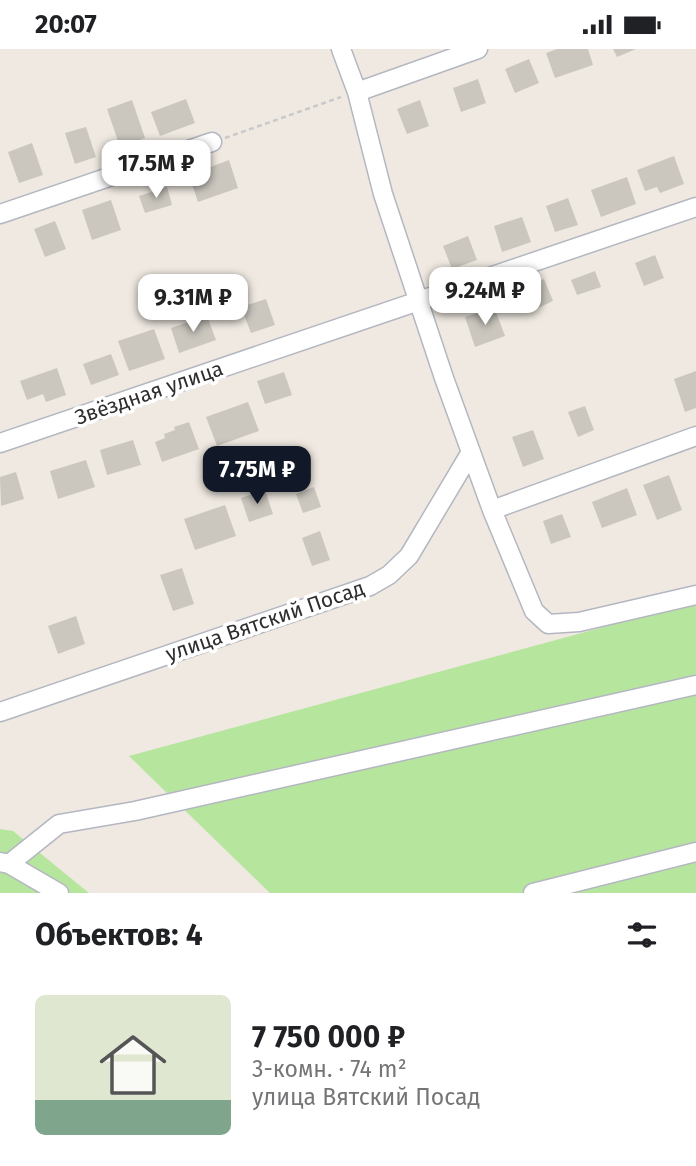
<!DOCTYPE html>
<html lang="ru">
<head>
<meta charset="utf-8">
<style>
	body { margin:0; font-family:"Fira Sans",sans-serif; background:#f2f2f2; color:#202124; height:100vh; display:flex; flex-direction:column; font-size:26px; white-space:nowrap }
	* { box-sizing:border-box; margin:0 }
	p { font-size:23px; color:#757577 }
	.icon { flex:none; width:38px; height:38px; fill:none; stroke:currentColor; stroke-width:2; stroke-linecap:round; stroke-linejoin:round }
	.map { position:relative; height:844px; overflow:hidden }
	.drawer { display:flex; flex-direction:column; background:#fff; flex:1 }
	.drawer>* { flex:none }
	.price { position:absolute; translate:-50% -60px; padding:0 16px; border-radius:14px; background:#fff; color:#222; font-size:23px; line-height:46px; filter:drop-shadow(0 2px 4px #0008) }
	.price::after { content:''; position:absolute; left:50%; top:42px; width:21px; height:16px; margin-left:-10px; background:inherit; clip-path:polygon(0 0,100% 0,50% 100%) }
	.price.on { background:#111827; color:#fff }
	ul { padding:0; list-style:none }
	li { display:flex; align-items:center; gap:21px; height:175px; padding:0 35px }
	li+li { border-top:2px solid #e0e0e0 }
	li span { display:grid; place-items:center; flex:none; width:196px; height:140px; border-radius:10px; color:#555 }
	li>.icon { margin-inline-start:auto }
	span .icon { width:84px; height:84px; fill:#fffc; stroke-width:1 }
	li b { font-size:30px }
	h2 { display:flex; justify-content:space-between; align-items:center; height:84px; padding:0 35px; font-size:30px }
	.status { display:flex; justify-content:space-between; align-items:center; height:49px; padding:0 35px; background:#fff; direction:ltr }
	.status svg { height:19px; fill:currentColor }
	.map>svg:first-child { display:block }
	.green { fill:#b6e59e }
	.building { fill:#cbc7bf }
	.lines { fill:none; stroke-linecap:round; stroke-linejoin:round }
	.minor-casing { stroke:#b4b7c1; stroke-width:21 }
	.path { stroke:#c9c9c9; stroke-width:2.5; stroke-dasharray:5 3.5; stroke-linecap:butt }
	.minor { stroke:#fff; stroke-width:18 }
	.labels { text-anchor:middle; stroke-width:7; stroke-linejoin:round; paint-order:stroke }
	.street-label { font-size:21px; fill:#2e2e2e; stroke:#fff }
</style>
</head>
<body>
<div class="status"><b>20:07</b><svg viewBox="0 0 49 12"><path d="M0 12V9h3v3zM5 12V6h3v6zM10 12V3h3v9zM15 12V0h3v12zM26 1h20v11H26zM47 4h2v5h-2z"/></svg></div>
<div class="map">
<svg width="696" height="844" viewBox="0 0 696 844">
	<rect width="100%" height="100%" fill="#efe9e1"/>
	<path class="green" d="M 696,553 L 696,844 L 270,844 L 129,707 Z
		M 0,780 L 13,782 L 89,844 L 0,844 Z"/>
	<path class="building" d="M 557,0 L 588,0 L 593,16 L 555,29 L 546,4 Z
		M 613,0 L 636,0 L 617,8 Z
		M 529,10 L 539,34 L 515,44 L 505,20 Z
		M 478,30 L 486,54 L 461,63 L 453,39 Z
		M 186,50 L 195,74 L 160,87 L 151,63 Z
		M 132,51 L 145,89 L 120,98 L 107,60 Z
		M 420,51 L 429,77 L 407,85 L 397,60 Z
		M 86,78 L 96,108 L 75,115 L 65,84 Z
		M 32,94 L 43,126 L 19,134 L 8,103 Z
		M 674,107 L 684,135 L 660,144 L 657,138 L 645,142 L 637,121 Z
		M 229,111 L 238,139 L 198,153 L 189,126 Z
		M 627,128 L 636,155 L 601,168 L 591,141 Z
		M 167,138 L 172,156 L 145,164 L 139,147 Z
		M 568,149 L 578,176 L 555,183 L 546,157 Z
		M 111,151 L 121,181 L 92,191 L 82,161 Z
		M 522,168 L 531,193 L 502,203 L 494,177 Z
		M 55,172 L 66,200 L 45,208 L 34,180 Z
		M 468,187 L 477,211 L 452,220 L 443,197 Z
		M 655,206 L 664,229 L 644,237 L 635,214 Z
		M 595,222 L 601,238 L 577,246 L 571,231 Z
		M 544,230 L 553,252 L 529,263 L 519,240 Z
		M 266,250 L 275,276 L 251,284 L 241,258 Z
		M 494,258 L 505,287 L 475,298 L 465,268 Z
		M 207,267 L 216,291 L 179,304 L 171,279 Z
		M 154,280 L 165,310 L 129,322 L 118,292 Z
		M 111,305 L 119,326 L 91,336 L 83,315 Z
		M 57,319 L 66,346 L 46,353 L 43,345 L 27,351 L 20,332 Z
		M 696,322 L 696,359 L 685,363 L 674,330 Z
		M 284,323 L 292,346 L 265,355 L 257,332 Z
		M 248,353 L 259,382 L 217,397 L 206,368 Z
		M 585,357 L 594,381 L 578,388 L 568,363 Z
		M 189,373 L 199,400 L 162,413 L 155,393 L 165,389 L 164,385 L 175,381 L 174,378 Z
		M 533,381 L 544,410 L 523,418 L 512,388 Z
		M 133,391 L 141,416 L 107,426 L 100,401 Z
		M 86,411 L 95,438 L 58,450 L 50,422 Z
		M 16,423 L 24,450 L 1,457 L 0,428 Z
		M 669,426 L 682,461 L 657,471 L 643,436 Z
		M 314,438 L 321,458 L 303,464 L 296,445 Z
		M 627,439 L 637,466 L 602,479 L 592,453 Z
		M 265,441 L 273,465 L 249,473 L 241,449 Z
		M 225,456 L 236,487 L 195,501 L 184,470 Z
		M 562,465 L 571,488 L 551,495 L 543,472 Z
		M 320,482 L 330,511 L 312,517 L 302,489 Z
		M 182,519 L 194,555 L 173,562 L 160,526 Z
		M 76,567 L 85,595 L 58,605 L 48,577 Z"/>
	<g class="lines">
		<g class="minor-casing">
			<path id="minor" d="M 341,0 L 357,43 L 383,145 L 444,329 L 492,461 L 534,562 L 548,575 L 579,573 L 696,546
				M 357,43 L 478,0
				M 0,165 L 212,93
				M 0,394 L 696,158
				M 492,461 L 696,387
				M 0,663 L 370,537 L 389,526 L 409,507 L 471,403
				M 0,813 L 9,815 L 59,844
				M 9,815 L 59,775 L 135,762 L 696,636
				M 533,844 L 696,803"/>
		</g>
		<path class="path" d="M 225,89 L 341,48"/>
		<use href="#minor" class="minor"/>
	</g>
	<g class="labels">
		<g class="street-label">
			<text transform="translate(149 344) rotate(-19)" y="7">Звёздная улица</text>
			<text transform="translate(265 572) rotate(-19)" y="7">улица Вятский Посад</text>
		</g>
	</g>
</svg>
<b class="price" style="left:156px;top:151px">17.5M ₽</b>
<b class="price" style="left:485px;top:278px">9.24M ₽</b>
<b class="price" style="left:193px;top:285px">9.31M ₽</b>
<b class="price on" style="left:257px;top:457px">7.75M ₽</b>
</div>
<section class="drawer">
<h2>Объектов: 4<svg class="icon" aria-label="filters" viewBox="0 0 24 24"><path d="M4 7h16M4 17h16"/><circle cx="9" cy="7" r="2"/><circle cx="15" cy="17" r="2"/></svg></h2>
<ul>
<li><span style="background:linear-gradient(#dfe7d0 75%,#7fa58c 0)"><svg class="icon" aria-label="home" viewBox="0 0 24 24"><path d="M3 11l9-7 9 7M6 9v11h12V9"/></svg></span><div><b>7 750 000 ₽</b><p>3-комн. · 74 m²</p><p>улица Вятский Посад</p></div></li>
</ul>
</section>
</body>
</html>
